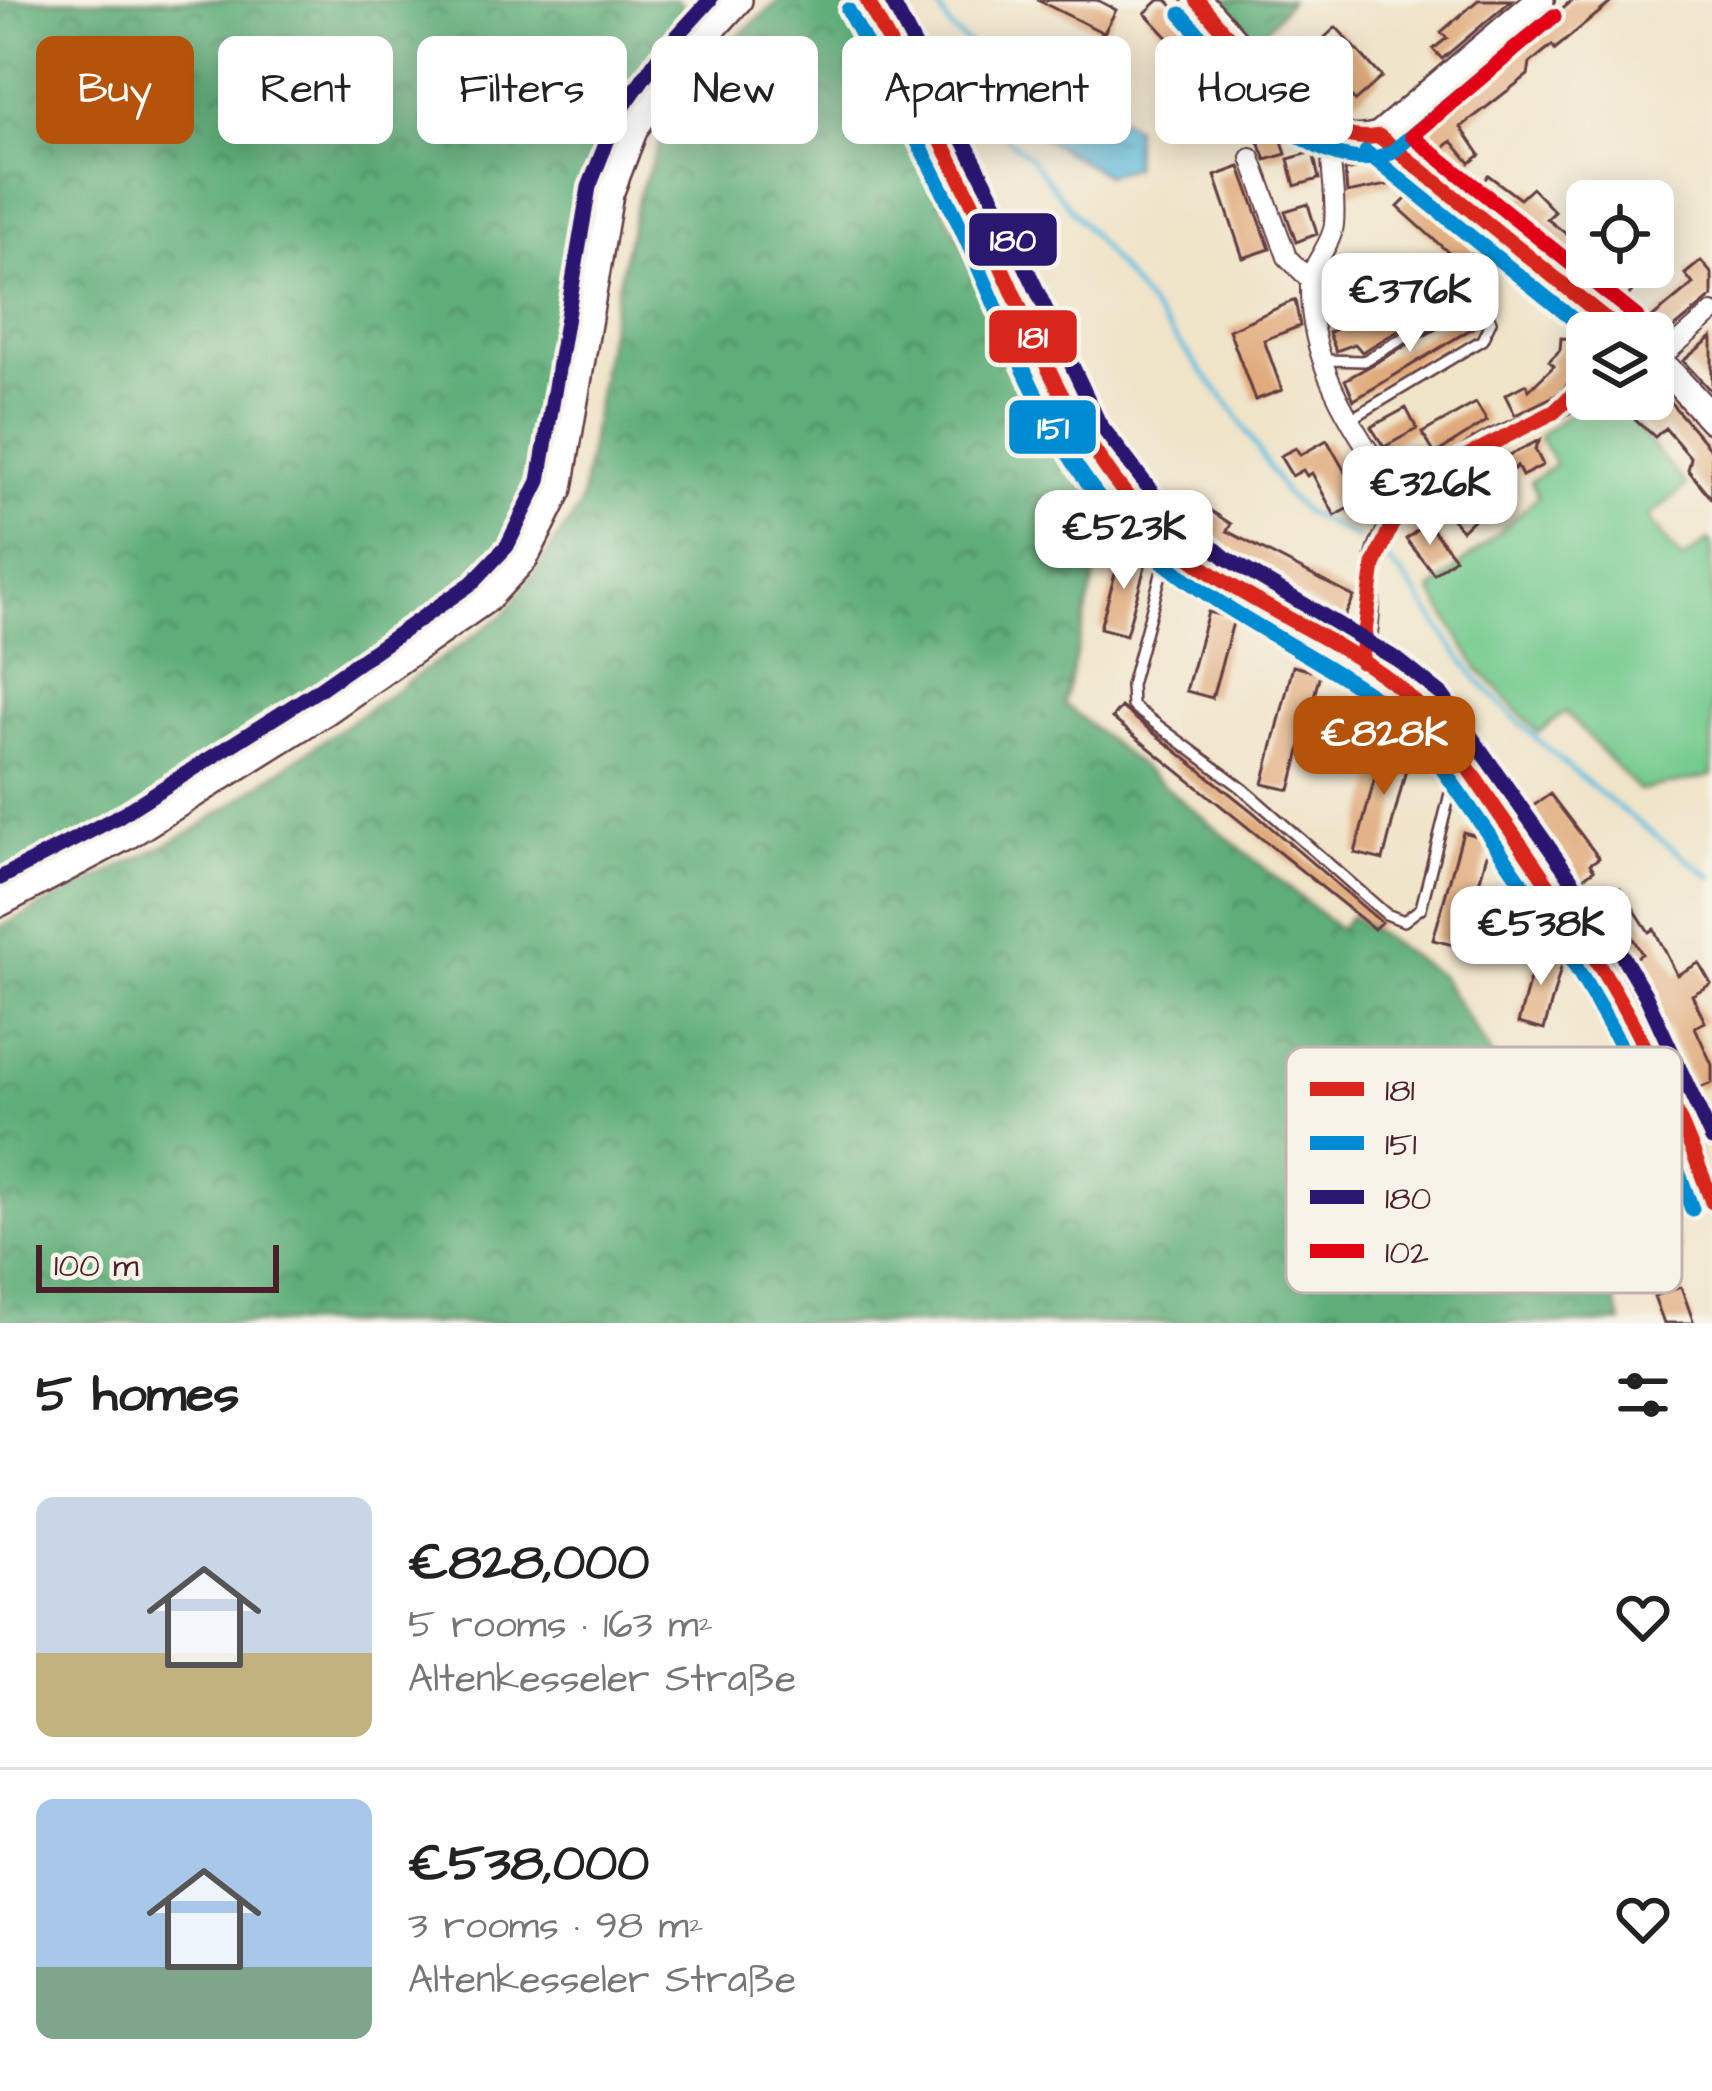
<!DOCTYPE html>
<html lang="en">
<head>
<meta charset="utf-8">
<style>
	body { margin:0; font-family:"Architects Daughter",sans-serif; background:#f2f2f2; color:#222; height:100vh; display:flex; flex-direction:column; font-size:45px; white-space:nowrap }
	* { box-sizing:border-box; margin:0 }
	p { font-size:39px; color:#767676 }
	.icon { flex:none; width:66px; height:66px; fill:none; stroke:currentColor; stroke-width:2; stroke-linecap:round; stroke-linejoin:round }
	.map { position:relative; height:1323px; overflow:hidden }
	.panel { display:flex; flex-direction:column; background:#fff; flex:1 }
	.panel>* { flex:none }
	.top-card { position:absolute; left:36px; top:36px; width:1641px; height:108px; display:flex; gap:24px }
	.fabs { position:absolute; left:1566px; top:180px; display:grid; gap:24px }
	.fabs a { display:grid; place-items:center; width:108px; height:108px; border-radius:18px; background:#fff; box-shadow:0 6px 30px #0003; font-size:60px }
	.scale { position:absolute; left:36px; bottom:30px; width:243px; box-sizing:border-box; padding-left:12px; border:6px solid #4a1f2b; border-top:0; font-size:33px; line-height:42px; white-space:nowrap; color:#4a1f2b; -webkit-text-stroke:9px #f7f3e8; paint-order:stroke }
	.price { position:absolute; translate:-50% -102px; padding:0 27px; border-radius:24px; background:#fff; color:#222; font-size:39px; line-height:78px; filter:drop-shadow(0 3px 6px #0008) }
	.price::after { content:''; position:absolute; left:50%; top:72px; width:36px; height:27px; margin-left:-18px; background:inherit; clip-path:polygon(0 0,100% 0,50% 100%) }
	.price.selected { background:#b45309; color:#fff }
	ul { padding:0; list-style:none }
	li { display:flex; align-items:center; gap:36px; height:300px; padding:0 36px }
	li+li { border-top:3px solid #e0e0e0 }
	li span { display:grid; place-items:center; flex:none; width:336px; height:240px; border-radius:18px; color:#555 }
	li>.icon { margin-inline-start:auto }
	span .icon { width:144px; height:144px; fill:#fffc; stroke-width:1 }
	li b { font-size:51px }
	h2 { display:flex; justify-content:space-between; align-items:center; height:144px; padding:0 36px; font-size:51px }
	.chip { padding:0 42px; border-radius:18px; background:#fff; box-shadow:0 6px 30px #0003; font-size:42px; line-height:108px }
	.chip.selected { background:#b45309; color:#fff }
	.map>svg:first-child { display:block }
	.forest { fill:url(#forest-crowns); stroke:#546652; stroke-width:3 }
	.green { fill:#73ca8e; stroke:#5e745c; stroke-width:3 }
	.water { fill:url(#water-ripples); stroke:#556e85; stroke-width:3 }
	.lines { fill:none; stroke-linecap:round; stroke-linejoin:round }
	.stream { stroke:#60bedf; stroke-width:4.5 }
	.building { fill:#e1aa7c }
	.lane-casing { stroke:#633d43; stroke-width:14 }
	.street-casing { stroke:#633d43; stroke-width:22 }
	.secondary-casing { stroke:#633d43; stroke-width:32 }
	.lane { stroke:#fff; stroke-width:9 }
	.street { stroke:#fff; stroke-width:18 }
	.secondary { stroke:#fff; stroke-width:27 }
	.bus-1-casing { stroke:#f7f3e8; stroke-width:24 }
	.bus-2-casing { stroke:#f7f3e8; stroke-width:24 }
	.bus-3-casing { stroke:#f7f3e8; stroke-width:24 }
	.bus-4-casing { stroke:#f7f3e8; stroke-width:24 }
	.bus-1 { stroke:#d9261c; stroke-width:15 }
	.bus-2 { stroke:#008bd2; stroke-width:15 }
	.bus-3 { stroke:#291770; stroke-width:15 }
	.bus-4 { stroke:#e30513; stroke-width:15 }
	.key { fill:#f7f3e8; stroke:#c3b3af; stroke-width:3 }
	.key-label { font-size:33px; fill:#4a1f2b }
	.line-badge { stroke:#f7f3e8; stroke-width:4.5 }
	.badge-label { font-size:33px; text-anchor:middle; font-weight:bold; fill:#fff }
</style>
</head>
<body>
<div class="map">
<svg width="1712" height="1323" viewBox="0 0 1712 1323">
	<defs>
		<pattern id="forest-crowns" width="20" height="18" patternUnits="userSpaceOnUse" patternTransform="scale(3)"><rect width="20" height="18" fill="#5eae79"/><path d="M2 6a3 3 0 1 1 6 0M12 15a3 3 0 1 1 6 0" fill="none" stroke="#508d63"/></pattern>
		<pattern id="water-ripples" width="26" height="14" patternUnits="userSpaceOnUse" patternTransform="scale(3)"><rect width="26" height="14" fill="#60bedf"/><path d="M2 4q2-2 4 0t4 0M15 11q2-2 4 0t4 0" fill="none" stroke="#519ab5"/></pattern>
	</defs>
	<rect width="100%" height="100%" fill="#f7f3e8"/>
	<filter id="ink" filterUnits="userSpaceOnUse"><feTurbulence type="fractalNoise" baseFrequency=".00833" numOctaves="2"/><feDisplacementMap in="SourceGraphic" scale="24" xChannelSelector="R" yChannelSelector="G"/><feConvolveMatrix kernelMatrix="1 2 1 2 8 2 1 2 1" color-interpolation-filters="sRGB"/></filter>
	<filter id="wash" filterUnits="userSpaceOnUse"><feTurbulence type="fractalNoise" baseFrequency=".004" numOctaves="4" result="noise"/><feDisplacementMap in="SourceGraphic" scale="48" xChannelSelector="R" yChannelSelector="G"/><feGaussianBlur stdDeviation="2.7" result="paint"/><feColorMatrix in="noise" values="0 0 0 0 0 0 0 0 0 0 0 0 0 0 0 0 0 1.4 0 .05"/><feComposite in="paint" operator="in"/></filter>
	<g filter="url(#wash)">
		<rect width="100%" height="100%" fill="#f0e4c9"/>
		<path class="forest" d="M 0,0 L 678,0 L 696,21 C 624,105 591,189 576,299 C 569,356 569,413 553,469 C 546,495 529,529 514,551 C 484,595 430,623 387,653 C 263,738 134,818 0,888 Z
			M 780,0 L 838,0 L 844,6 L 1029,382 L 1111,511 L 1064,704 L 1339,929 L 1351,916 L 1441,976 L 1579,1193 L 1622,1323 L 0,1323 L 0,927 L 193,831 L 504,615 L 580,507 L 611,316 L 638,196 L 661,139 L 736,38 Z
			M 1216,0 L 1290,0 L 1255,43 Z"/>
		<path class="green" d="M 1587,400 L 1606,412 L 1616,403 L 1686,486 L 1648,518 L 1682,560 L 1709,540 L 1712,544 L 1712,776 L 1639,791 L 1565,712 L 1538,733 L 1477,667 L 1431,591 L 1538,497 L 1530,482 L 1555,465 L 1539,436 Z"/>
		<path class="water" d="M 1043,93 C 1078,102 1105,104 1134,128 L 1133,167 L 1106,175 L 1044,139 L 1032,123 L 1034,103 Z"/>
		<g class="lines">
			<path class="stream" d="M 933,0 L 954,32 L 984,56 L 993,82 L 989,123 L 1030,158 L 1234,411 L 1286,495 L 1305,512 L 1359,539
				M 1385,558 C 1422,592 1445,643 1480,682 C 1549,758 1629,817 1712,877"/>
		</g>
		<g id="blocks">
			<path class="building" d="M 1037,0 L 1097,0 L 1116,10 L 1104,33 Z
				M 1159,0 L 1167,0 L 1217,52 L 1198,70 L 1145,13 Z
				M 1478,0 L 1512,0 L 1442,59 L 1433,49 L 1447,38 L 1441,32 Z
				M 1572,0 L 1614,0 L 1555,49 L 1552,45 L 1530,63 L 1528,75 L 1461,127 L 1480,155 L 1470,163 L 1452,141 L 1433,156 L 1410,138 Z
				M 1336,27 L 1382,77 L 1355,101 L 1310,51 Z
				M 1273,111 L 1286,154 L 1266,160 L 1249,117 Z
				M 1313,152 L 1319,179 L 1295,186 L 1288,159 Z
				M 1379,164 L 1381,172 L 1394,171 L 1397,183 L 1347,193 L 1345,171 Z
				M 1240,167 L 1270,249 L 1243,258 L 1215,176 Z
				M 1488,175 L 1520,199 L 1532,188 L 1555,212 L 1547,219 L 1587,250 L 1587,267 L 1609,267 L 1635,287 L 1620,307 L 1545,247 L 1498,196 L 1493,204 L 1476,191 Z
				M 1416,189 L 1480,244 L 1461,264 L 1398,207 Z
				M 1308,204 L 1317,234 L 1296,242 L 1285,211 Z
				M 1701,261 L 1712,274 L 1712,297 L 1661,339 L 1646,323 L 1693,284 L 1685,274 Z
				M 1345,265 L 1370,310 L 1418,277 L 1424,287 L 1445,274 L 1458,296 L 1362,352 L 1355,344 L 1336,351 L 1329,333 L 1346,323 L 1324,283 L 1326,276 Z
				M 1295,300 L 1300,326 L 1264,340 L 1282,390 L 1255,400 L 1229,330 Z
				M 1474,308 L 1479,324 L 1354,400 L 1345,380 Z
				M 1712,337 L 1712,392 L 1683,361 Z
				M 1561,338 L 1584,339 L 1581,369 L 1558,394 L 1515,415 L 1505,395 L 1526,384 L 1529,390 L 1554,366 L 1549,361 L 1560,350 Z
				M 1653,382 L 1712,451 L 1712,499 L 1688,470 L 1691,458 L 1665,428 L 1655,437 L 1622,407 L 1631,399 L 1653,399 Z
				M 1476,403 L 1487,421 L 1435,454 L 1422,433 Z
				M 1406,408 L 1417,429 L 1384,447 L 1371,427 Z
				M 1327,440 L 1349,479 L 1365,470 L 1379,491 L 1335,516 L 1312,473 L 1307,476 L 1303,470 L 1292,476 L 1280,456 L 1296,448 L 1300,455 Z
				M 1540,440 L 1535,449 L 1543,465 L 1522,476 L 1517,466 L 1473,504 L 1481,512 L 1462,530 L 1438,504 L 1490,456 L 1494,462 Z
				M 1208,509 L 1231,524 L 1227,531 L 1354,597 L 1343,620 L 1233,562 L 1236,557 L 1195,528 Z
				M 1427,523 L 1455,558 L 1434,574 L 1406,539 Z
				M 1122,549 L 1148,556 L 1126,635 L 1100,628 Z
				M 1208,612 L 1234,619 L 1212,698 L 1186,691 Z
				M 1293,666 L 1320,673 L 1290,790 L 1263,784 Z
				M 1121,707 L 1253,812 L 1381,922 L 1374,929 L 1112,718 Z
				M 1386,735 L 1413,742 L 1383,860 L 1355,853 Z
				M 1550,794 L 1599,858 L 1590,864 L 1594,870 L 1576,883 L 1523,813 Z
				M 1463,832 L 1491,840 L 1461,947 L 1433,940 Z
				M 1620,888 L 1649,932 L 1654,929 L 1677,975 L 1699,963 L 1711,984 L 1692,995 L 1705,1022 L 1695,1027 L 1712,1065 L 1712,1083 L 1697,1089 L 1631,960 L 1642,954 L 1624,923 L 1610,933 L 1592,907 Z
				M 1539,946 L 1565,953 L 1544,1030 L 1518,1023 Z
				M 1657,1176 L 1683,1253 L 1657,1261 L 1632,1185 Z
				M 1681,1287 L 1694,1323 L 1664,1323 L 1654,1296 Z"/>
		</g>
	</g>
	<g filter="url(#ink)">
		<use href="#blocks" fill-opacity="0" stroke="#633d43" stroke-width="3"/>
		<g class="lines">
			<g class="lane-casing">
				<path id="lane" d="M 1325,360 L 1364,361 L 1477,296 L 1491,321 L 1482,340 L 1351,419
					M 1170,541 L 1131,685 L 1132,706 L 1242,788 L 1386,914 L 1404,921 L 1421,908 L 1459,758"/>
			</g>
			<g class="street-casing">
				<path id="street" d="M 867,0 L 975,208 L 1081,434 L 1146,519 L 1214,575 L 1387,678 L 1426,709 L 1589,941 L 1627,1005 L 1682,1117 L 1712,1202
					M 1331,132 C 1328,163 1337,194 1334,224 C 1332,246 1310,264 1310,284 C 1308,372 1361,438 1407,509
					M 1251,158 L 1287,257 L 1309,279
					M 1659,359 L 1712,313
					M 1361,662 C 1377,622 1363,573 1384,535 C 1399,509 1459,457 1486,442 C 1524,422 1562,420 1587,381"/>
			</g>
			<g class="secondary-casing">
				<path id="secondary" d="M 1197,0 C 1232,37 1303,130 1351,139 C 1360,141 1370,138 1379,136 L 1540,0
					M 1379,136 L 1624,333
					M 1653,355 L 1712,419
					M 0,902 L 129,834 L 327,710 L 486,599 L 524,558 L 559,488 L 609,194 L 634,128 L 676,68 L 738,0"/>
			</g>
			<use href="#lane" class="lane"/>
			<use href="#street" class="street"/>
			<use href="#secondary" class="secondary"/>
			<g class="bus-1-casing">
				<path id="bus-1" d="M 867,0 C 904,72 945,144 979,217 C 1027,320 1067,432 1145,517 C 1212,592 1314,622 1392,682 C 1438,718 1467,767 1500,815 C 1589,941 1660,1055 1712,1202
					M 1197,0 C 1238,46 1311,152 1379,136 L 1617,328 L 1612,333
					M 1361,662 L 1374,565 L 1392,524 L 1461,459 L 1554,412 L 1587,381"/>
			</g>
			<g class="bus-2-casing">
				<path id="bus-2" d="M 848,10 C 886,82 926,154 961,228 C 1009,331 1049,455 1133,535 C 1214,614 1323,654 1411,724 C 1525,887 1625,1018 1692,1209
					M 1181,14 C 1229,66 1310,186 1391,153 L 1554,16
					M 1366,152 L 1590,333"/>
			</g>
			<g class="bus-3-casing">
				<path id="bus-3" d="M 891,0 L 994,199 L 1099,423 L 1161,504 L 1226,558 L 1398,660 L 1442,695 L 1607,930 L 1646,996 L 1712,1139
					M 0,878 L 119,816 L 315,692 L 472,583 L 507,546 L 539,481 L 589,187 L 617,116 L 659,56 L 710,0"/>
			</g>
			<g class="bus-4-casing">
				<path id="bus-4" d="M 1554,16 L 1412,136 L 1637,317"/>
			</g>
			<use href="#bus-1" class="bus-1"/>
			<use href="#bus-2" class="bus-2"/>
			<use href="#bus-3" class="bus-3"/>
			<use href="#bus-4" class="bus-4"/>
		</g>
	</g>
	<rect x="1286" y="1047" width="396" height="246" rx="18" class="key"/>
	<rect x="1310" y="1082" width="54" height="14" fill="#d9261c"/>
	<rect x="1310" y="1136" width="54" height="14" fill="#008bd2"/>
	<rect x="1310" y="1190" width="54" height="14" fill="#291770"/>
	<rect x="1310" y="1244" width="54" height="14" fill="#e30513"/>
	<g class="key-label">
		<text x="1385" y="1101">181</text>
		<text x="1385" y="1155">151</text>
		<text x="1385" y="1209">180</text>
		<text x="1385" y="1263">102</text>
	</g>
	<g class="line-badge">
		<rect x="967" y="211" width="92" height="57" rx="12" fill="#291770"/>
		<rect x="987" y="308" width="92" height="57" rx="12" fill="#d9261c"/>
		<rect x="1007" y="398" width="91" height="58" rx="12" fill="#008bd2"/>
	</g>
	<g class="badge-label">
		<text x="1013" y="251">180</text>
		<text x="1033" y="348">181</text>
		<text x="1053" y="439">151</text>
	</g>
</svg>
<div class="fabs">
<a><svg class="icon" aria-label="locate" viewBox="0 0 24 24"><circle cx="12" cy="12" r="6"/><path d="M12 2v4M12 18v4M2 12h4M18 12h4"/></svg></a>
<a><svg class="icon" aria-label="layers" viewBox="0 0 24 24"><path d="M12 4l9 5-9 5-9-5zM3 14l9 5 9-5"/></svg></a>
</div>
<div class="scale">100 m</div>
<b class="price" style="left:1410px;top:355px">€376K</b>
<b class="price" style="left:1430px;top:548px">€326K</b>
<b class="price" style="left:1124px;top:592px">€523K</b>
<b class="price selected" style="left:1384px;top:798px">€828K</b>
<b class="price" style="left:1541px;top:988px">€538K</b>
<div class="top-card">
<a class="chip selected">Buy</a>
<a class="chip">Rent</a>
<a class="chip">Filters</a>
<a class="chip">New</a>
<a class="chip">Apartment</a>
<a class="chip">House</a>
</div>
</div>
<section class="panel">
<h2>5 homes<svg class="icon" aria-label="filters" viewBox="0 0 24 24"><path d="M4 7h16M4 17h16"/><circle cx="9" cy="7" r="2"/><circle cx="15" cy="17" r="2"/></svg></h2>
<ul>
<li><span style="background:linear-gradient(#c9d6e8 65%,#c2b280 0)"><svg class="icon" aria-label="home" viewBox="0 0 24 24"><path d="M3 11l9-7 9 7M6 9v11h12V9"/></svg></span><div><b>€828,000</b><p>5 rooms · 163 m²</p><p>Altenkesseler Straße</p></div><svg class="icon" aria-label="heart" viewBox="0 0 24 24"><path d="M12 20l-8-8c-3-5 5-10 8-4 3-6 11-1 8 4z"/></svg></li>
<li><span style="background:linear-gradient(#a9c7e8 70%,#7fa58c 0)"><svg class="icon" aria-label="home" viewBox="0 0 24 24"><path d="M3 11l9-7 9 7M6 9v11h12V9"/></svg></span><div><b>€538,000</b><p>3 rooms · 98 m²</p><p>Altenkesseler Straße</p></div><svg class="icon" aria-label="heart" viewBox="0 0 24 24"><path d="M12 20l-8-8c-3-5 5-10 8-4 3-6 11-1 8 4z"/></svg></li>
</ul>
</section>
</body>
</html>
